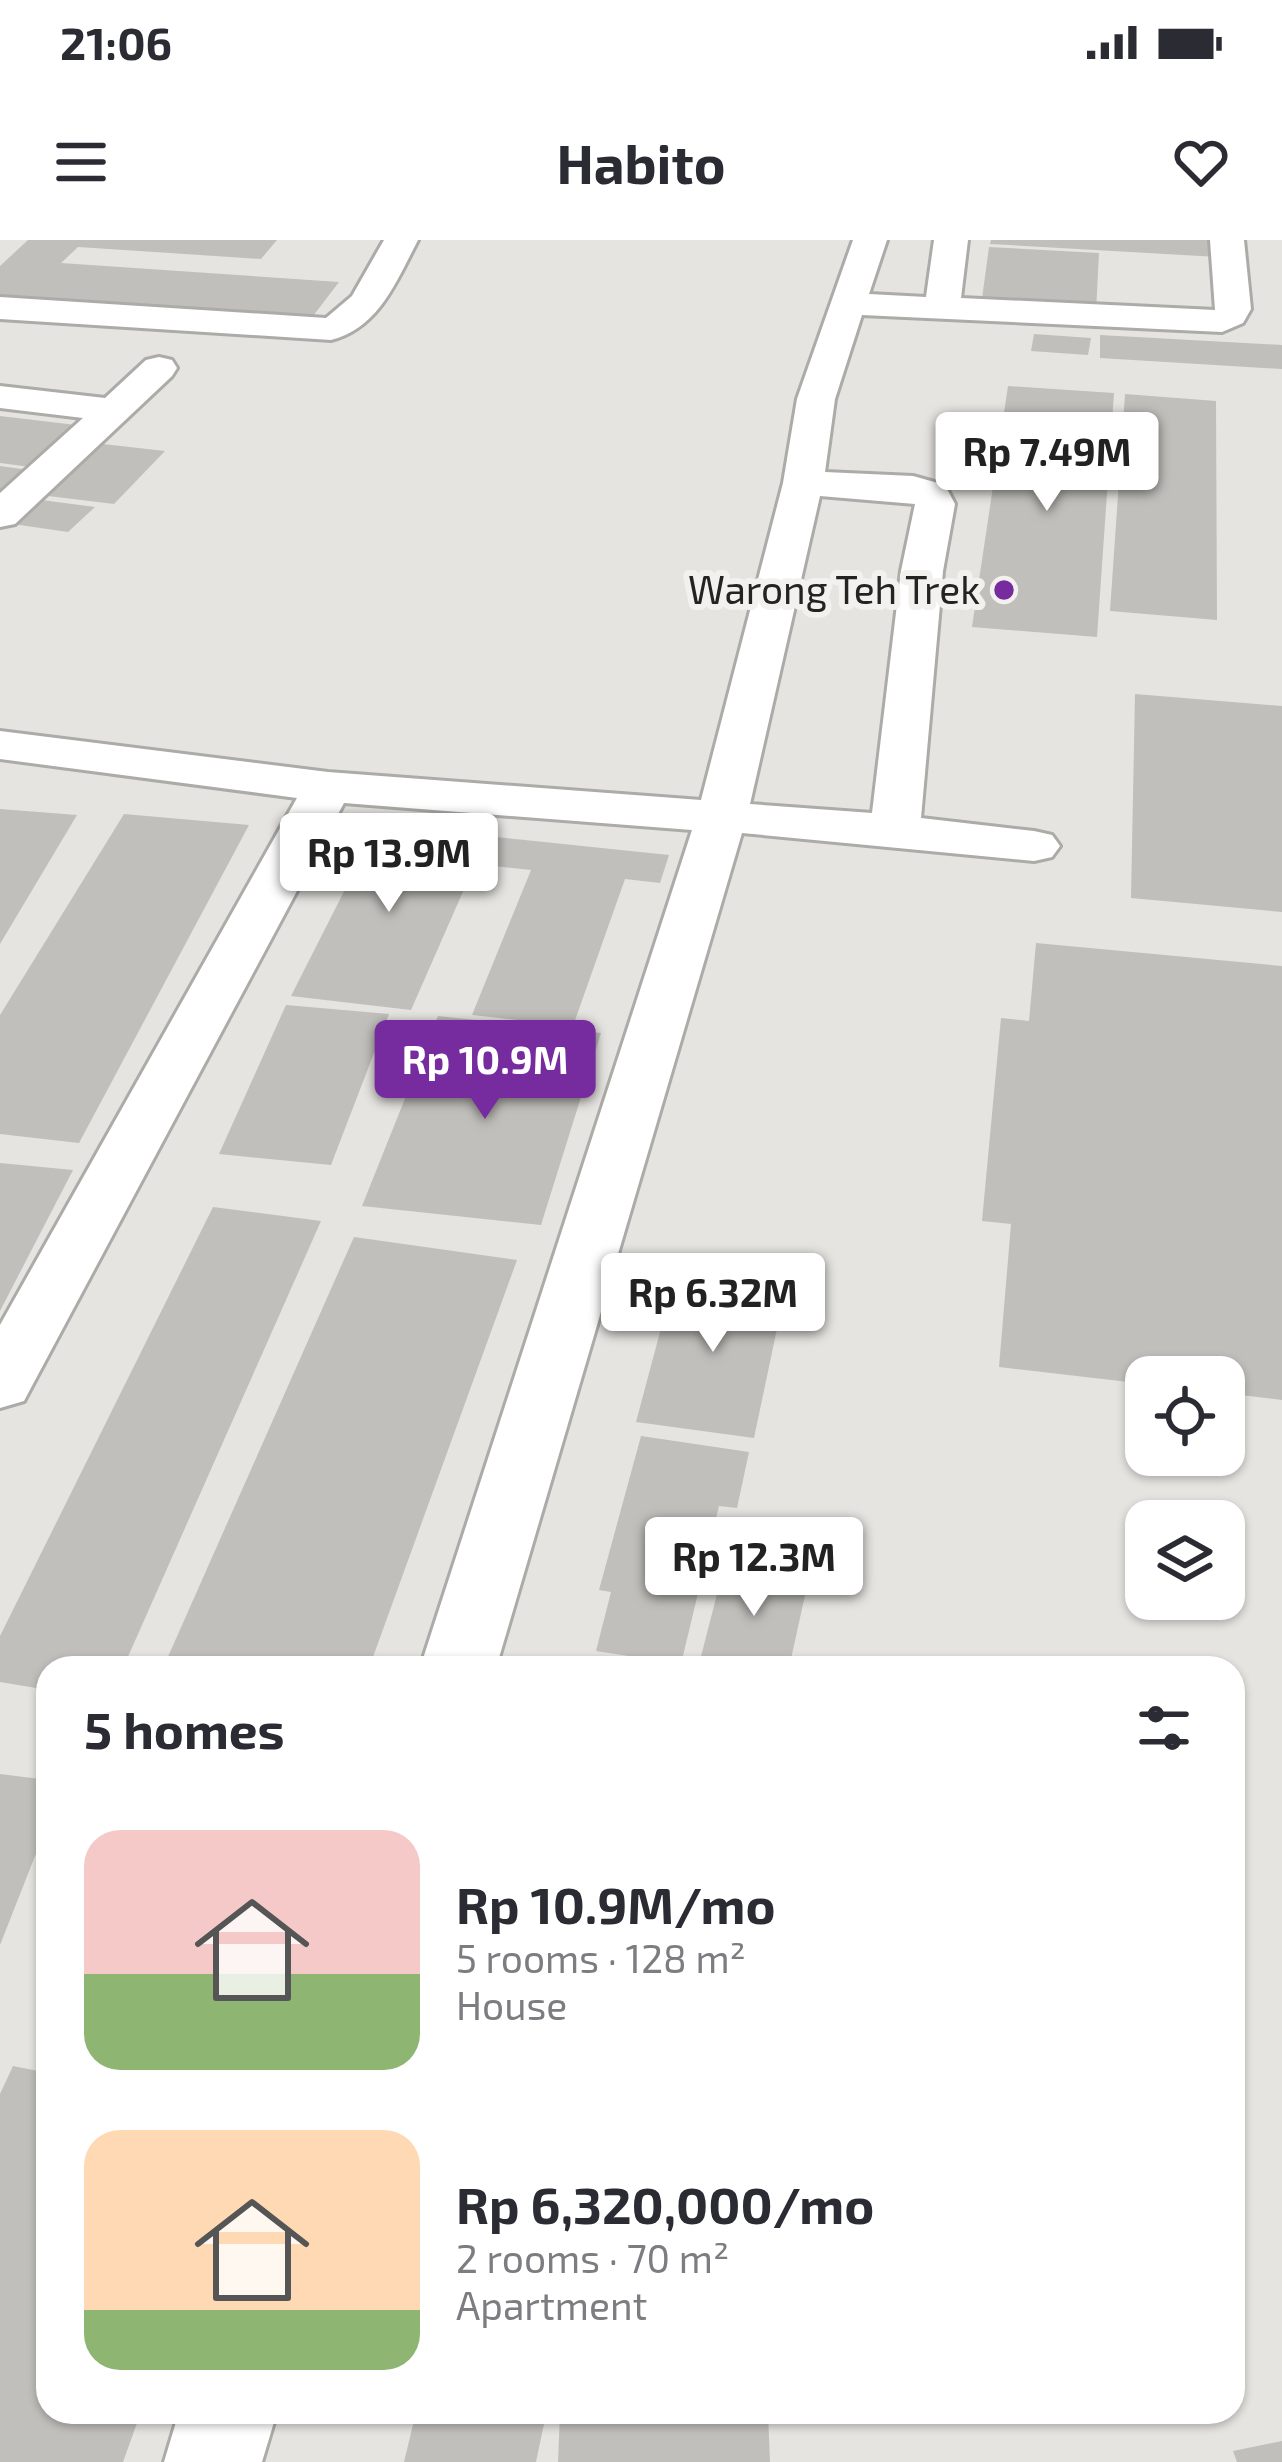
<!DOCTYPE html>
<html lang="en">
<head>
<meta charset="utf-8">
<style>
	body { margin:0; font-family:"Exo 2",sans-serif; background:#f7f7f7; color:#2b2b33; height:100vh; display:flex; flex-direction:column; font-size:45px; white-space:nowrap }
	* { box-sizing:border-box; margin:0 }
	p { font-size:39px; color:#7c7c81 }
	.icon { flex:none; width:66px; height:66px; fill:none; stroke:currentColor; stroke-width:2; stroke-linecap:round; stroke-linejoin:round }
	.map { position:relative; flex:1; overflow:hidden }
	.sheet { position:absolute; left:36px; top:1416px; width:1209px; height:768px; display:flex; flex-direction:column; background:#fff; border-radius:36px; box-shadow:0 3px 9px #0004 }
	.sheet>* { flex:none }
	.fabs { position:absolute; left:1125px; top:1116px; display:grid; gap:24px }
	.fabs a { display:grid; place-items:center; width:120px; height:120px; border-radius:24px; background:#fff; box-shadow:0 3px 9px #0004; font-size:60px }
	.price { position:absolute; translate:-50% -102px; padding:0 27px; border-radius:12px; background:#fff; color:#222; font-size:39px; line-height:78px; filter:drop-shadow(0 3px 6px #0008) }
	.price::after { content:''; position:absolute; left:50%; top:72px; width:36px; height:27px; margin-left:-18px; background:inherit; clip-path:polygon(0 0,100% 0,50% 100%) }
	.price.selected { background:#762b9e; color:#fff }
	ul { padding:0; list-style:none }
	li { display:flex; align-items:center; gap:36px; height:300px; padding:0 48px }
	li span { display:grid; place-items:center; flex:none; width:336px; height:240px; border-radius:36px; color:#555 }
	li>.icon { margin-inline-start:auto }
	span .icon { width:144px; height:144px; fill:#fffc; stroke-width:1 }
	li b { font-size:51px }
	h2 { display:flex; justify-content:space-between; align-items:center; height:144px; padding:0 48px; font-size:51px }
	.status { display:flex; justify-content:space-between; align-items:center; height:84px; padding:0 60px; background:#fff; direction:ltr }
	.status svg { height:33px; fill:currentColor }
	header { display:flex; justify-content:space-between; align-items:center; height:156px; padding:0 48px; background:#fff; font-size:54px; font-weight:700 }
	.map>svg:first-child { display:block }
	.building { fill:#c0bfbb }
	.lines { fill:none; stroke-linecap:round; stroke-linejoin:round }
	.minor-casing { stroke:#acaba7; stroke-width:6 }
	.minor { fill:#fff; fill-rule:evenodd }
	.poi-dot { fill:#762b9e; stroke:#f2f1ed; stroke-width:4.5 }
	.labels { text-anchor:middle; stroke-width:12; stroke-linejoin:round; paint-order:stroke }
	.far-poi-label { font-size:39px; fill:#232322; stroke:#f2f1ed; text-anchor:end }
</style>
</head>
<body>
<div class="status"><b>21:06</b><svg viewBox="0 0 49 12"><path d="M0 12V9h3v3zM5 12V6h3v6zM10 12V3h3v9zM15 12V0h3v12zM26 1h20v11H26zM47 4h2v5h-2z"/></svg></div>
<header><svg class="icon" aria-label="menu" viewBox="0 0 24 24"><path d="M4 6h16M4 12h16M4 18h16"/></svg>Habito<svg class="icon" aria-label="heart" viewBox="0 0 24 24"><path d="M12 20l-8-8c-3-5 5-10 8-4 3-6 11-1 8 4z"/></svg></header>
<div class="map">
<svg width="1282" height="2222" viewBox="0 0 1282 2222">
	<rect width="100%" height="100%" fill="#e5e4e0"/>
	<path class="building" d="M 28,0 L 277,0 L 261,19 L 78,7 L 61,23 L 339,42 L 310,80 L 0,58 L 0,26 Z
		M 991,0 L 1217,0 L 1218,17 L 990,4 Z
		M 989,7 L 1099,13 L 1096,72 L 981,66 Z
		M 1034,94 L 1091,98 L 1088,115 L 1031,111 Z
		M 1100,95 L 1282,105 L 1282,129 L 1100,118 Z
		M 1008,146 L 1114,153 L 1097,397 L 972,387 Z
		M 1125,154 L 1216,161 L 1217,380 L 1110,371 Z
		M 0,176 L 76,185 L 31,227 L 0,223 Z
		M 94,203 L 165,211 L 114,264 L 40,255 Z
		M 0,226 L 29,230 L 0,257 Z
		M 34,259 L 95,267 L 68,292 L 6,283 Z
		M 1135,454 L 1282,466 L 1282,672 L 1131,658 Z
		M 0,569 L 77,575 L 0,704 Z
		M 124,574 L 249,585 L 79,903 L 0,894 L 0,775 Z
		M 344,582 L 487,597 L 411,770 L 291,756 L 364,612 L 329,609 Z
		M 496,597 L 669,615 L 660,643 L 625,639 L 573,786 L 472,775 L 531,630 L 484,625 Z
		M 1036,703 L 1282,726 L 1282,1160 L 1224,1153 L 1224,1137 L 1146,1137 L 1146,1144 L 999,1127 L 1011,984 L 982,981 L 1001,778 L 1029,781 Z
		M 286,765 L 389,774 L 331,925 L 219,914 Z
		M 438,776 L 601,793 L 541,985 L 362,966 Z
		M 0,923 L 73,930 L 0,1071 Z
		M 213,967 L 321,981 L 123,1428 L 48,1428 L 48,1450 L 0,1442 L 0,1396 Z
		M 354,997 L 517,1020 L 369,1428 L 163,1428 Z
		M 676,1032 L 786,1046 L 754,1198 L 636,1182 Z
		M 641,1196 L 749,1212 L 737,1268 L 719,1266 L 681,1424 L 596,1411 L 611,1352 L 599,1350 Z
		M 725,1323 L 809,1337 L 789,1428 L 698,1428 Z
		M 0,1534 L 48,1540 L 48,1583 L 0,1705 Z
		M 13,1826 L 48,1833 L 48,2172 L 141,2172 L 123,2222 L 0,2222 L 0,1854 Z
		M 416,2172 L 468,2172 L 544,2184 L 536,2222 L 404,2222 Z
		M 560,2172 L 768,2172 L 770,2222 L 558,2222 Z
		M 1282,2201 L 1282,2222 L 1237,2222 L 1233,2211 Z"/>
	<g class="lines">
		<g class="minor-casing">
			<path id="minor" d="M 384,0 L 418,0 C 397,40 379,88 331,100 L 0,79 L 0,57 L 326,78 L 352,56 Z
				M 853,0 L 887,0 L 869,54 L 926,57 L 934,0 L 968,0 L 961,58 L 1215,70 L 1210,0 L 1244,0 L 1251,69 L 1243,83 L 1222,92 L 862,75 L 835,159 L 825,232 L 913,236 L 945,245 L 955,264 L 943,331 L 921,578 L 1034,591 L 1052,595 L 1060,606 L 1052,617 L 1034,621 L 742,593 L 496,1428 L 420,1428 L 692,590 L 344,563 L 33,1144 L 24,1161 L 0,1168 L 0,1085 L 297,558 L 0,519 L 0,491 L 328,532 L 701,560 L 783,243 L 797,159 ZM 820,256 L 915,264 L 901,331 L 872,573 L 750,564 Z
				M 159,117 L 172,120 L 177,128 L 172,136 L 15,284 L 0,287 L 0,253 L 83,178 L 0,168 L 0,146 L 105,158 L 146,120 Z
				M 179,2172 L 277,2172 L 262,2222 L 164,2222 Z"/>
		</g>
		<use href="#minor" class="minor"/>
	</g>
	<circle class="poi-dot" cx="1004" cy="350" r="12"/>
	<g class="labels">
		<g class="far-poi-label">
			<text x="980" y="364">Warong Teh Trek</text>
		</g>
	</g>
</svg>
<div class="fabs">
<a><svg class="icon" aria-label="locate" viewBox="0 0 24 24"><circle cx="12" cy="12" r="6"/><path d="M12 2v4M12 18v4M2 12h4M18 12h4"/></svg></a>
<a><svg class="icon" aria-label="layers" viewBox="0 0 24 24"><path d="M12 4l9 5-9 5-9-5zM3 14l9 5 9-5"/></svg></a>
</div>
<b class="price" style="left:1047px;top:274px">Rp 7.49M</b>
<b class="price" style="left:389px;top:675px">Rp 13.9M</b>
<b class="price selected" style="left:485px;top:882px">Rp 10.9M</b>
<b class="price" style="left:713px;top:1115px">Rp 6.32M</b>
<b class="price" style="left:754px;top:1379px">Rp 12.3M</b>
<section class="sheet">
<h2>5 homes<svg class="icon" aria-label="filters" viewBox="0 0 24 24"><path d="M4 7h16M4 17h16"/><circle cx="9" cy="7" r="2"/><circle cx="15" cy="17" r="2"/></svg></h2>
<ul>
<li><span style="background:linear-gradient(#f6c9c9 60%,#8fb573 0)"><svg class="icon" aria-label="home" viewBox="0 0 24 24"><path d="M3 11l9-7 9 7M6 9v11h12V9"/></svg></span><div><b>Rp 10.9M/mo</b><p>5 rooms · 128 m²</p><p>House</p></div></li>
<li><span style="background:linear-gradient(#ffd9b3 75%,#8fb573 0)"><svg class="icon" aria-label="home" viewBox="0 0 24 24"><path d="M3 11l9-7 9 7M6 9v11h12V9"/></svg></span><div><b>Rp 6,320,000/mo</b><p>2 rooms · 70 m²</p><p>Apartment</p></div></li>
</ul>
</section>
</div>
</body>
</html>
